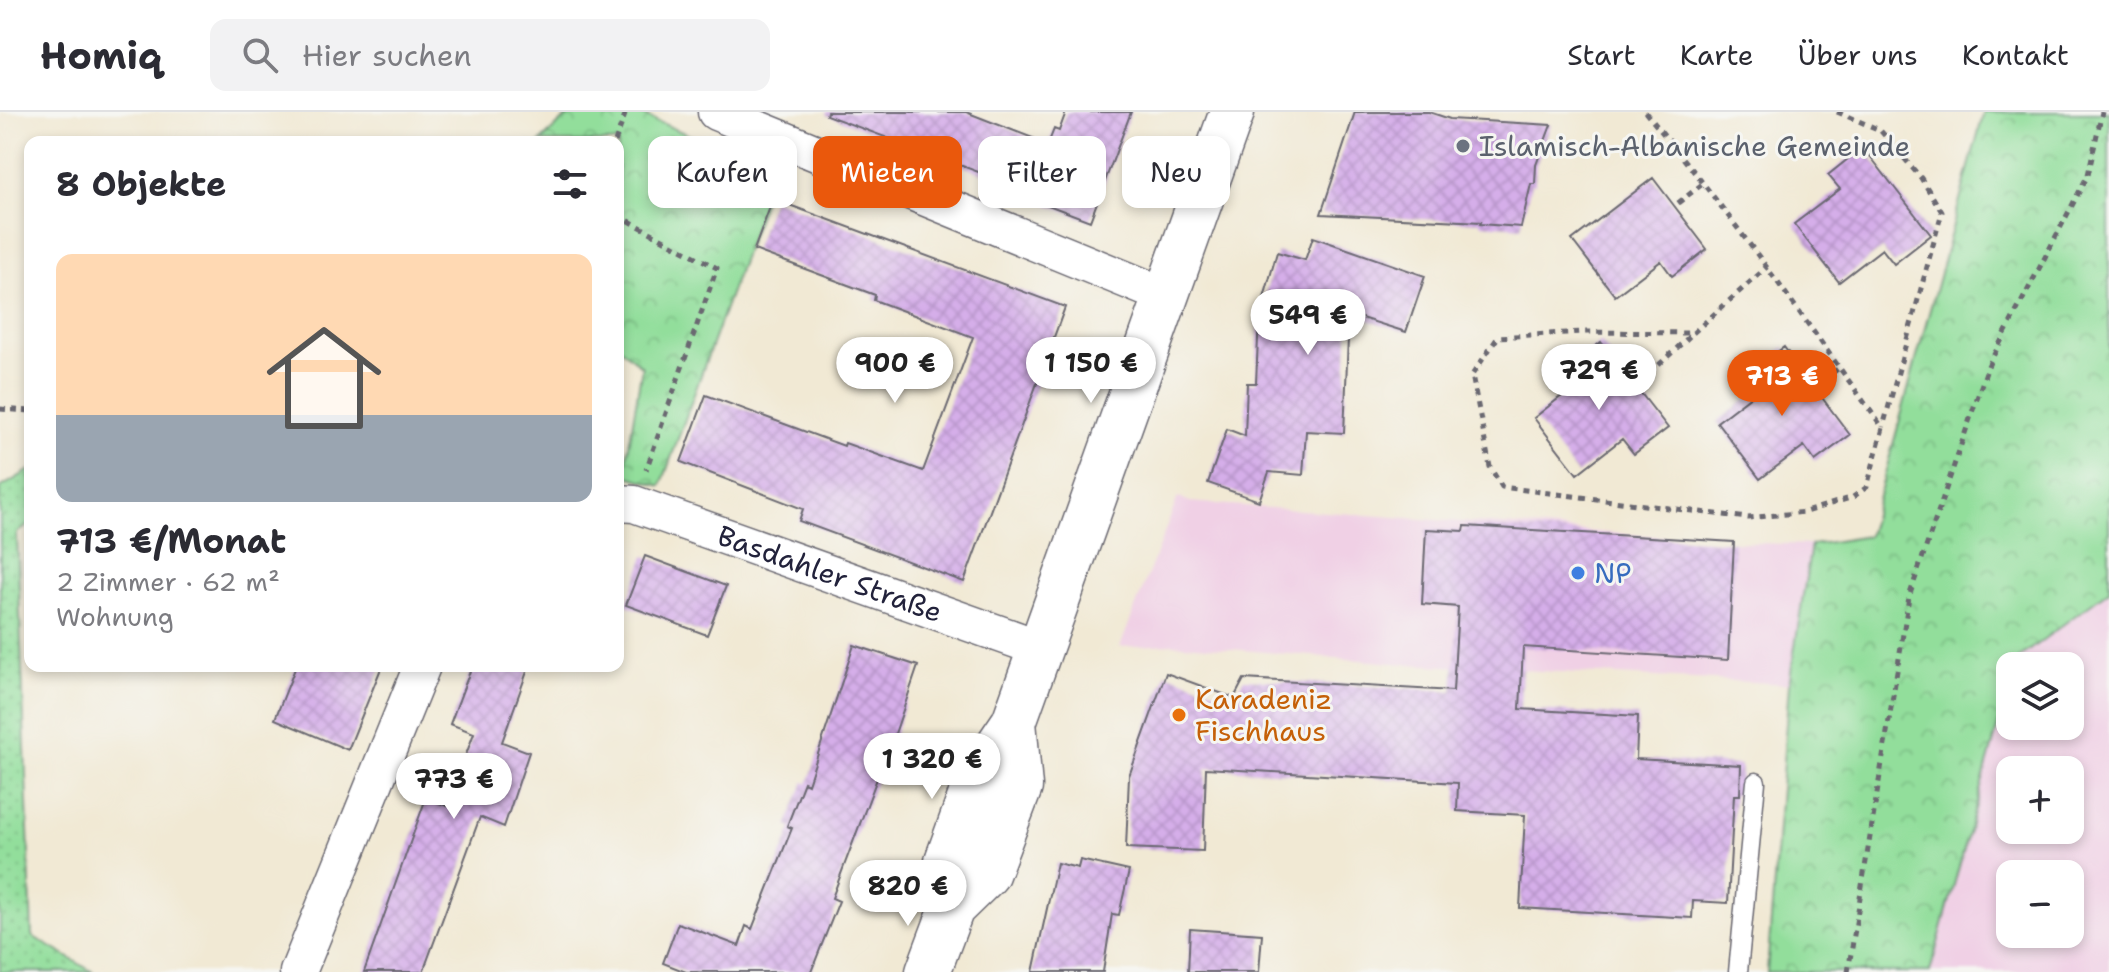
<!DOCTYPE html>
<html lang="de">
<head>
<meta charset="utf-8">
<style>
	body { margin:0; font-family:"Shantell Sans",sans-serif; background:#f2f2f3; color:#2b2b33; height:100vh; display:flex; flex-direction:column; font-size:30px; white-space:nowrap }
	* { box-sizing:border-box; margin:0 }
	p { font-size:26px; color:#7c7c81 }
	.icon { flex:none; width:44px; height:44px; fill:none; stroke:currentColor; stroke-width:2; stroke-linecap:round; stroke-linejoin:round }
	.map { position:relative; flex:1; overflow:hidden }
	.side { position:absolute; left:24px; top:24px; width:600px; height:536px; display:flex; flex-direction:column; background:#fff; border-radius:16px; box-shadow:0 4px 12px #0003 }
	.side>* { flex:none }
	.banner { position:absolute; left:648px; top:24px; width:760px; height:72px; display:flex; gap:16px }
	.tools { position:absolute; left:1996px; top:540px; display:grid; gap:16px }
	.tools a { display:grid; place-items:center; width:88px; height:88px; border-radius:16px; background:#fff; box-shadow:0 4px 12px #0003; font-size:40px }
	.price { position:absolute; translate:-50% -68px; padding:0 18px; border-radius:28px; background:#fff; color:#222; font-size:26px; line-height:52px; filter:drop-shadow(0 2px 4px #0008) }
	.price::after { content:''; position:absolute; left:50%; top:48px; width:24px; height:18px; margin-left:-12px; background:inherit; clip-path:polygon(0 0,100% 0,50% 100%) }
	.price.on { background:#ea580c; color:#fff }
	ul { padding:0; list-style:none }
	li { display:grid; align-content:center; gap:16px; height:424px; padding:0 32px }
	li+li { border-top:2px solid #e1e1e2 }
	li span { display:grid; place-items:center; height:248px; border-radius:16px; color:#555 }
	li>.icon { margin-inline-start:auto }
	span .icon { width:144px; height:144px; fill:#fffc; stroke-width:1 }
	li b { font-size:34px }
	h2 { display:flex; justify-content:space-between; align-items:center; height:96px; padding:0 32px; font-size:34px }
	.pill { padding:0 28px; border-radius:16px; background:#fff; box-shadow:0 4px 12px #0003; font-size:28px; line-height:72px }
	.pill.on { background:#ea580c; color:#fff }
	header { display:flex; align-items:center; gap:48px; box-sizing:border-box; height:112px; padding:0 40px; background:#fff; border-bottom:2px solid #e1e1e2 }
	header strong { font-size:38px }
	nav { display:flex; gap:44px; margin-inline-start:auto; font-size:28px }
	.search { width:560px; height:72px; background:#f2f2f3; display:flex; align-items:center; gap:20px; box-sizing:border-box; padding:0 28px; border-radius:16px; color:#7c7c81; font-size:30px }
	.map>svg:first-child { display:block }
	.built { fill:#f0d0e5; fill-rule:evenodd }
	.grass { fill:url(#grass-dots); stroke:#5a806b; stroke-width:2 }
	.park { fill:url(#park-crowns); stroke:#5a806b; stroke-width:2 }
	.building { fill:url(#building-cross-hatch) }
	.lines { fill:none; stroke-linecap:round; stroke-linejoin:round }
	.service-casing { stroke:#6a6871; stroke-width:21 }
	.minor-casing { stroke:#6a6871; stroke-width:39 }
	.secondary-casing { stroke:#6a6871; stroke-width:47 }
	.path { stroke:#6a6871; stroke-width:5; stroke-dasharray:6 6; stroke-linecap:butt }
	.service { stroke:#fff; stroke-width:18 }
	.minor { stroke:#fff; stroke-width:36 }
	.secondary { stroke:#fff; stroke-width:44 }
	.worship-dot { fill:#6b7280; stroke:#f6f6f2; stroke-width:3 }
	.shop-dot { fill:#3f7fe0; stroke:#f6f6f2; stroke-width:3 }
	.food-dot { fill:#e8710a; stroke:#f6f6f2; stroke-width:3 }
	.labels { text-anchor:middle; stroke-width:6; stroke-linejoin:round; paint-order:stroke }
	.worship-label { font-size:28px; fill:#5b616d; stroke:#f6f6f2; text-anchor:start }
	.shop-label { font-size:28px; fill:#366cbe; stroke:#f6f6f2; text-anchor:start }
	.street-label { font-size:28px; fill:#22223b; stroke:#f6f6f2 }
	.food-label { font-size:28px; fill:#c56008; stroke:#f6f6f2; text-anchor:start }
</style>
</head>
<body>
<header>
<strong>Homiq</strong>
<div class="search"><svg class="icon" aria-label="search" viewBox="0 0 24 24"><circle cx="10" cy="10" r="6"/><path d="M15 15l6 6"/></svg>Hier suchen</div>
<nav><a>Start</a><a>Karte</a><a>Über uns</a><a>Kontakt</a></nav>
</header>
<div class="map">
<svg width="2109" height="860" viewBox="0 0 2109 860">
	<defs>
		<pattern id="grass-dots" width="8" height="8" patternUnits="userSpaceOnUse" patternTransform="scale(2)"><rect width="8" height="8" fill="#92de9b"/><path d="M2 2h.1M6 6h.1" fill="none" stroke="#7ebe86" stroke-width="1.8" stroke-linecap="round"/></pattern>
		<pattern id="park-crowns" width="20" height="18" patternUnits="userSpaceOnUse" patternTransform="scale(2)"><rect width="20" height="18" fill="#92de9b"/><path d="M2 6a3 3 0 1 1 6 0M12 15a3 3 0 1 1 6 0" fill="none" stroke="#7ebe86"/></pattern>
		<pattern id="building-cross-hatch" width="8" height="8" patternUnits="userSpaceOnUse" patternTransform="scale(2)"><rect width="8" height="8" fill="#d5aee9"/><path d="M0 0l8 8M0 8l8-8" fill="none" stroke="#b795c9"/></pattern>
	</defs>
	<rect width="100%" height="100%" fill="#f6f6f2"/>
	<filter id="ink" filterUnits="userSpaceOnUse"><feTurbulence type="fractalNoise" baseFrequency=".0125" numOctaves="2"/><feDisplacementMap in="SourceGraphic" scale="16" xChannelSelector="R" yChannelSelector="G"/><feConvolveMatrix kernelMatrix="1 2 1 2 8 2 1 2 1" color-interpolation-filters="sRGB"/></filter>
	<filter id="wash" filterUnits="userSpaceOnUse"><feTurbulence type="fractalNoise" baseFrequency=".006" numOctaves="4" result="noise"/><feDisplacementMap in="SourceGraphic" scale="32" xChannelSelector="R" yChannelSelector="G"/><feGaussianBlur stdDeviation="1.8" result="paint"/><feColorMatrix in="noise" values="0 0 0 0 0 0 0 0 0 0 0 0 0 0 0 0 0 1.4 0 .05"/><feComposite in="paint" operator="in"/></filter>
	<g filter="url(#wash)">
		<rect width="100%" height="100%" fill="#f1e9d4"/>
		<path class="built" d="M 1178,385 L 1190,390 L 1735,430 L 1811,433 L 1789,572 L 1406,552 L 1173,532 L 1120,535 Z
			M 2109,478 L 2109,860 L 1930,860 L 2010,570 L 2010,614 L 2070,614 L 2070,554 L 2014,554 L 2016,548 ZM 2010,658 L 2070,658 L 2070,718 L 2010,718 ZM 2010,762 L 2070,762 L 2070,822 L 2010,822 Z"/>
		<path class="grass" d="M 30,358 L 30,412 L 17,421 L 32,824 L 93,860 L 0,860 L 0,376 Z"/>
		<path class="park" d="M 572,0 L 636,0 L 774,60 L 661,374 L 624,363 L 642,255 L 618,234 L 618,30 L 540,30 Z
			M 1984,0 L 2109,0 L 2109,478 L 2016,548 L 2014,554 L 2010,554 L 2010,570 L 1930,860 L 1767,860 L 1789,572 L 1811,433 L 1868,424 Z"/>
		<g id="blocks">
			<path class="building" d="M 827,0 L 966,0 L 1048,32 L 1054,17 L 1059,19 L 1066,0 L 1131,0 L 1090,109 L 1006,77 L 1008,71 L 826,3 Z
				M 1355,0 L 1429,0 L 1450,7 L 1551,13 L 1536,53 L 1535,72 L 1531,72 L 1521,115 L 1480,112 L 1481,110 L 1321,102 Z
				M 1863,35 L 1931,123 L 1894,152 L 1882,137 L 1839,170 L 1794,112 L 1840,77 L 1828,63 Z
				M 1653,66 L 1707,137 L 1672,164 L 1661,149 L 1615,184 L 1572,128 Z
				M 773,87 L 1065,195 L 964,470 L 799,409 L 803,397 L 681,350 L 706,283 L 844,334 L 845,331 L 923,359 L 973,225 L 874,188 L 875,183 L 754,138 Z
				M 1313,125 L 1425,164 L 1406,220 L 1349,202 L 1344,321 L 1306,319 L 1303,363 L 1269,360 L 1259,389 L 1208,371 L 1227,317 L 1245,324 L 1247,271 L 1256,271 L 1259,204 L 1277,140 L 1305,148 Z
				M 1601,230 L 1668,316 L 1634,342 L 1622,327 L 1577,362 L 1534,306 L 1578,271 L 1567,257 Z
				M 1784,235 L 1850,323 L 1815,349 L 1804,334 L 1760,367 L 1717,310 L 1760,277 L 1749,262 Z
				M 1465,414 L 1734,430 L 1728,548 L 1523,535 L 1520,597 L 1638,604 L 1636,647 L 1741,653 L 1740,683 L 1734,683 L 1728,791 L 1693,789 L 1692,806 L 1520,796 L 1525,703 L 1457,699 L 1458,671 L 1206,656 L 1203,739 L 1126,736 L 1129,664 L 1166,561 L 1234,586 L 1244,567 L 1453,579 L 1458,495 L 1422,492 L 1426,417 L 1464,419 Z
				M 645,444 L 726,474 L 707,523 L 626,493 Z
				M 854,533 L 918,554 L 883,657 L 881,656 L 832,786 L 839,789 L 811,860 L 686,860 L 663,851 L 678,811 L 739,834 L 746,814 L 752,817 L 792,716 L 787,714 L 804,670 L 808,672 Z
				M 296,554 L 382,554 L 348,638 L 275,607 Z
				M 472,554 L 529,554 L 502,630 L 529,640 L 504,715 L 480,705 L 423,860 L 364,860 L 426,686 L 447,694 L 474,621 L 450,612 Z
				M 1080,748 L 1129,759 L 1119,803 L 1112,802 L 1103,860 L 1033,860 L 1057,751 L 1078,756 Z
				M 1190,817 L 1262,822 L 1259,860 L 1188,860 Z"/>
		</g>
	</g>
	<g filter="url(#ink)">
		<use href="#blocks" fill-opacity="0" stroke="#6a6871" stroke-width="2"/>
		<g class="lines">
			<g class="service-casing">
				<path id="service" d="M 1738,860 L 1756,670"/>
			</g>
			<g class="minor-casing">
				<g id="minor">
					<path d="M 716,0 L 1166,184"/>
					<path id="s1" d="M 618,391 L 634,392 L 1042,537"/>
					<path d="M 298,860 L 422,554"/>
				</g>
			</g>
			<g class="secondary-casing">
				<path id="secondary" d="M 952,796 L 987,762 L 1020,675 L 1014,610
					M 928,860 L 952,796 L 947,749 L 978,663 L 1014,610 L 1232,0"/>
			</g>
			<path class="path" d="M 1645,0 C 1731,101 1805,209 1883,316 L 1867,375 L 1853,385 L 1805,400 L 1748,406 L 1502,375 L 1490,355 L 1472,263 L 1498,225 L 1582,220 L 1693,221 L 1767,155
				M 1837,0 L 1880,18 L 1921,66 L 1942,100 L 1883,315
				M 615,30 L 626,0
				M 1678,91 L 1705,70
				M 618,103 L 717,156 L 646,358
				M 1650,261 L 1692,222
				M 1823,268 L 1839,256
				M 0,297 L 30,299
				M 1848,860 L 1909,485 L 1988,254 L 2088,63 L 2102,0"/>
			<use href="#service" class="service"/>
			<use href="#minor" class="minor"/>
			<use href="#secondary" class="secondary"/>
		</g>
	</g>
	<circle class="worship-dot" cx="1463" cy="34" r="8"/>
	<circle class="shop-dot" cx="1578" cy="461" r="8"/>
	<circle class="food-dot" cx="1179" cy="603" r="8"/>
	<g class="labels">
		<g class="worship-label">
			<text x="1479" y="44">Islamisch-Albanische Gemeinde</text>
		</g>
		<g class="shop-label">
			<text x="1594" y="471">NP</text>
		</g>
		<g class="street-label">
			<text dy="10" stroke="none"><textPath href="#s1" startOffset="224">Basdahler Straße</textPath></text>
		</g>
		<g class="food-label">
			<text x="1195" y="597">Karadeniz<tspan x="1195" dy="32">Fischhaus</tspan></text>
		</g>
	</g>
</svg>
<div class="tools">
<a><svg class="icon" aria-label="layers" viewBox="0 0 24 24"><path d="M12 4l9 5-9 5-9-5zM3 14l9 5 9-5"/></svg></a>
<a>+</a>
<a>−</a>
</div>
<b class="price" style="left:1308px;top:245px">549 €</b>
<b class="price" style="left:895px;top:293px">900 €</b>
<b class="price" style="left:1091px;top:293px">1 150 €</b>
<b class="price" style="left:1599px;top:300px">729 €</b>
<b class="price on" style="left:1782px;top:306px">713 €</b>
<b class="price" style="left:932px;top:689px">1 320 €</b>
<b class="price" style="left:454px;top:709px">773 €</b>
<b class="price" style="left:908px;top:816px">820 €</b>
<div class="banner">
<a class="pill">Kaufen</a>
<a class="pill on">Mieten</a>
<a class="pill">Filter</a>
<a class="pill">Neu</a>
</div>
<section class="side">
<h2>8 Objekte<svg class="icon" aria-label="filters" viewBox="0 0 24 24"><path d="M4 7h16M4 17h16"/><circle cx="9" cy="7" r="2"/><circle cx="15" cy="17" r="2"/></svg></h2>
<ul>
<li><span style="background:linear-gradient(#ffd9b3 65%,#9aa5b1 0)"><svg class="icon" aria-label="home" viewBox="0 0 24 24"><path d="M3 11l9-7 9 7M6 9v11h12V9"/></svg></span><div><b>713 €/Monat</b><p>2 Zimmer · 62 m²</p><p>Wohnung</p></div></li>
</ul>
</section>
</div>
</body>
</html>
